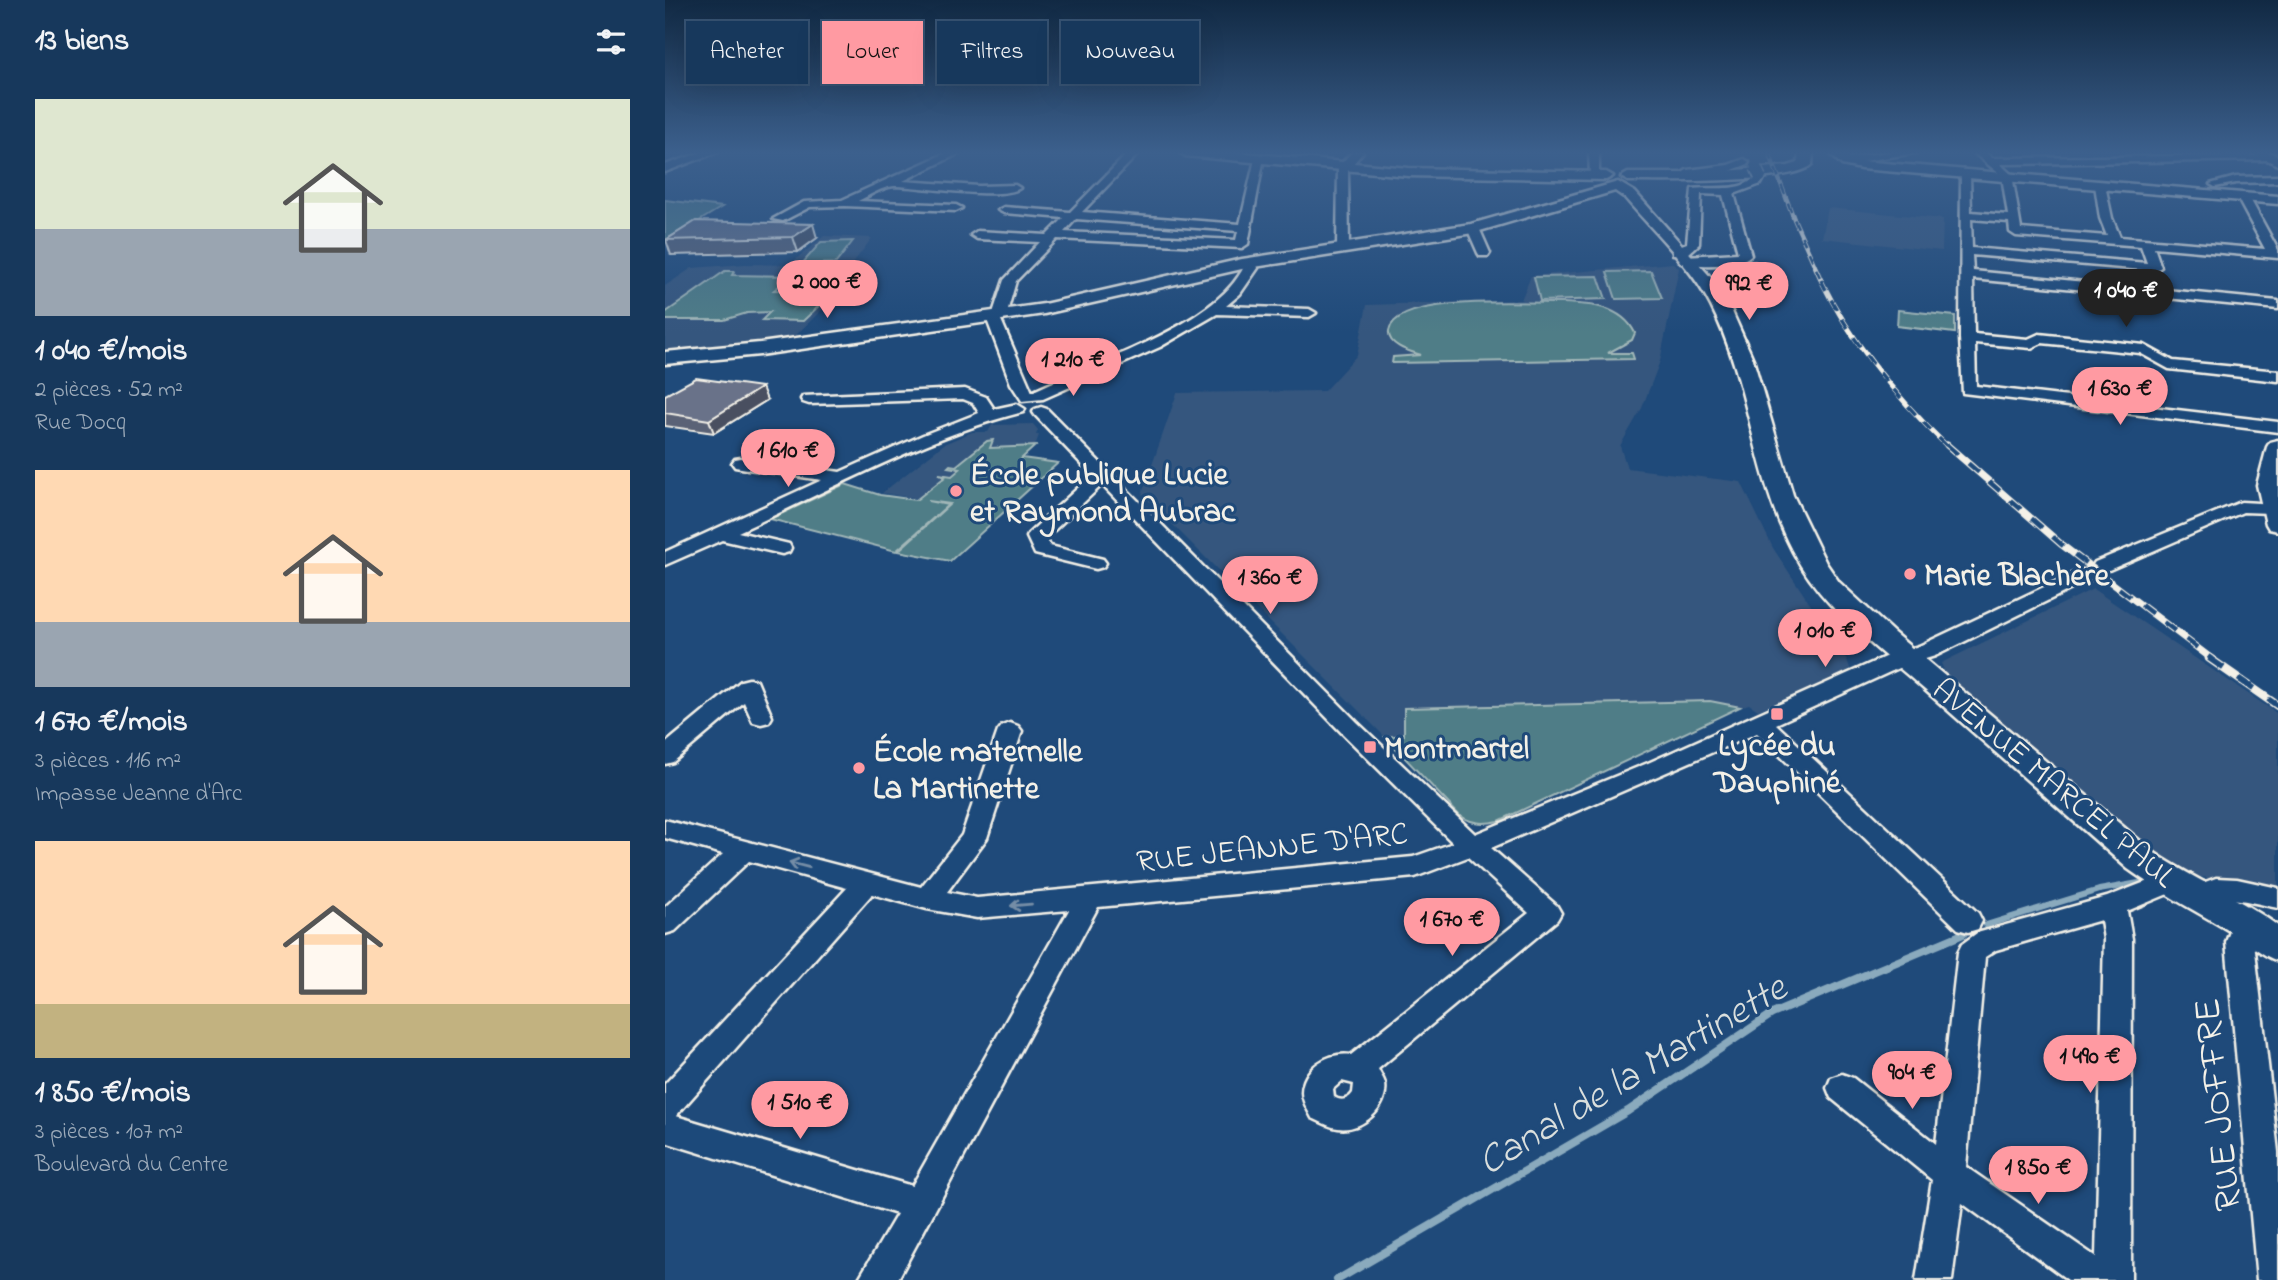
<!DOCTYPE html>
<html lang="fr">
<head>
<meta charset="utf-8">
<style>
	body { margin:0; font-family:"Indie Flower",sans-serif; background:#244365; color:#f1f3f6; height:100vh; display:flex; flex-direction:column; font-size:26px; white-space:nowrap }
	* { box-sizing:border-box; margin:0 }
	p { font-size:23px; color:#9eacbb }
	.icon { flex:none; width:38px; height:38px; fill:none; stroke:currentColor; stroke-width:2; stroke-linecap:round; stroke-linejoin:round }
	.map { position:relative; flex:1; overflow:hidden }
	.drawer { display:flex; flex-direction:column; background:#17385c; width:665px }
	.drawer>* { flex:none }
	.banner { position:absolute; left:21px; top:21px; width:665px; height:63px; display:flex; gap:14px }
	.price { position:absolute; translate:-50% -60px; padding:0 16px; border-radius:24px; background:#ff9aa2; color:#111; font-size:23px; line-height:46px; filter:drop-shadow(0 2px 4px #0008) }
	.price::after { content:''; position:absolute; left:50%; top:42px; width:21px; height:16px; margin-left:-10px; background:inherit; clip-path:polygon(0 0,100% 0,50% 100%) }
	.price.on { background:#222; color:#fff }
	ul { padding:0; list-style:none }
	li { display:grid; align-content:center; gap:14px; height:371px; padding:0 35px }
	li span { display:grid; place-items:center; height:217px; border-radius:0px; color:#555 }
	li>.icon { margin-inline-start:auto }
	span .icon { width:126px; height:126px; fill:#fffc; stroke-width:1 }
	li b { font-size:30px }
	h2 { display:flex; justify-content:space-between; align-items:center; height:84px; padding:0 35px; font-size:30px }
	.chip { padding:0 24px; border-radius:0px; background:#17385c; box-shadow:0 7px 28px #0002,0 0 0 2px #365272; font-size:24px; line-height:63px }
	.chip.on { background:#ff9aa2; color:#111 }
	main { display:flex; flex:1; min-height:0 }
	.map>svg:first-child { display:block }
	.built { fill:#35567e }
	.green { fill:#4f7d87; stroke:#a2b7b8; stroke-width:2 }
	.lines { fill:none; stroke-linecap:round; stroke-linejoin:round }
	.stream-far1 { stroke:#8aaabd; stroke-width:6 }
	.stream { stroke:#8aaabd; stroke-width:8 }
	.minor-casing { stroke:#f4f1e8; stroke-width:5 }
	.secondary-casing { stroke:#f4f1e8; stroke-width:5 }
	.minor { fill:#1f4a7a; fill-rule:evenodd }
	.secondary { fill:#1f4a7a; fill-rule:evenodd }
	.rail-far3-casing { stroke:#f4f1e8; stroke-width:4.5 }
	.rail-far2-casing { stroke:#f4f1e8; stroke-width:5 }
	.rail-far1-casing { stroke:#f4f1e8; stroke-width:7 }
	.rail-casing { stroke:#f4f1e8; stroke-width:9 }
	.rail-far3 { stroke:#1f4a7a; stroke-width:2.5; stroke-dasharray:9; stroke-linecap:butt }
	.rail-far2 { stroke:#1f4a7a; stroke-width:3.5; stroke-dasharray:11; stroke-linecap:butt }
	.rail-far1 { stroke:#1f4a7a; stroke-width:4.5; stroke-dasharray:14; stroke-linecap:butt }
	.rail { stroke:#1f4a7a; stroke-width:6; stroke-dasharray:18; stroke-linecap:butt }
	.minor-bridge-casing { stroke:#f4f1e8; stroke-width:14; stroke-linecap:butt }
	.minor-bridge { stroke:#1f4a7a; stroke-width:11 }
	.wall { fill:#5a6276; stroke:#f4f1e8; stroke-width:2 }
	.shaded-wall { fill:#4a5060; stroke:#f4f1e8; stroke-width:2 }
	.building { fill:#697289; stroke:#f4f1e8; stroke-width:2 }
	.oneway { stroke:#748da6 }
	.poi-dot { fill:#ff9aa2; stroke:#1f4a7a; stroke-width:2.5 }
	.labels { text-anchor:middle; stroke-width:6; stroke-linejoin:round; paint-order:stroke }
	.poi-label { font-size:32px; font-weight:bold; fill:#f4f1e8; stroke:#1f4a7a; text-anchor:start }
	.street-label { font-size:32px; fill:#f4f1e8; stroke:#1f4a7a }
	.near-street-label { font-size:38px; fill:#f4f1e8; stroke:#1f4a7a }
	.near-water-label { font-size:40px; font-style:italic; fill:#dadfdd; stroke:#1f4a7a }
</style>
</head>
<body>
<main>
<section class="drawer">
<h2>13 biens<svg class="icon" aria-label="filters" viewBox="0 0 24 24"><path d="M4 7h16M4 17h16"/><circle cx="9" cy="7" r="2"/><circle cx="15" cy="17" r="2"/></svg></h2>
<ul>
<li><span style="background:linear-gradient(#dfe7d0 60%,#9aa5b1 0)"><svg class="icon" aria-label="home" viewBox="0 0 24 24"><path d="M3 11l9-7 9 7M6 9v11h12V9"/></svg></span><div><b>1 040 €/mois</b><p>2 pièces · 52 m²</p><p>Rue Docq</p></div></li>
<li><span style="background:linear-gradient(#ffd9b3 70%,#9aa5b1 0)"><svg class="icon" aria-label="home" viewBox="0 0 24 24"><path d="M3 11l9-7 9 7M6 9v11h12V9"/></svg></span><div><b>1 670 €/mois</b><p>3 pièces · 116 m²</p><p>Impasse Jeanne d'Arc</p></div></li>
<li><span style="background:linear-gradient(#ffd9b3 75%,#c2b280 0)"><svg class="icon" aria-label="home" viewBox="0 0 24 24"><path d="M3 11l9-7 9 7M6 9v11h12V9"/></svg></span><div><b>1 850 €/mois</b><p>3 pièces · 107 m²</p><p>Boulevard du Centre</p></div></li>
</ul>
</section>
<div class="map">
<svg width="1613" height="1280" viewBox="0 0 1613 1280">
	<rect width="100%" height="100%" fill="#1f4a7a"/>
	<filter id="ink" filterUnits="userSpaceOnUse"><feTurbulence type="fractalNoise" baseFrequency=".0143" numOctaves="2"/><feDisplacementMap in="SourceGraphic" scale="14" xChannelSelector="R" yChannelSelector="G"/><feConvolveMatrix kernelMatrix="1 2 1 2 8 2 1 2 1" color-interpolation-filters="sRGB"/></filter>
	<g filter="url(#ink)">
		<path class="built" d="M 1163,208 L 1278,219 L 1277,251 L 1157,238 Z
			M 159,236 L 207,238 L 179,275 L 190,277 L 124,342 L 54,346 L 48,350 L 0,354 L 0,286 L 27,268 L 80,264 L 124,265 Z
			M 1008,263 L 1014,268 L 995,361 L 977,408 L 955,446 L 962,468 L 1076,482 L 1108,548 L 1182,660 L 1185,668 L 1180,674 L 1093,710 L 1084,704 L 1075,707 L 1045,701 L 740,708 L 739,735 L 720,737 L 477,494 L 512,393 L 659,391 L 692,355 L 702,305 L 856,300 L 866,276 Z
			M 368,424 L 373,430 L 371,435 L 374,435 L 370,446 L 357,458 L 393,463 L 233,551 L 285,504 L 217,493 L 279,444 L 307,432 L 323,432 L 327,425 Z
			M 1428,589 L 1613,714 L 1613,890 L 1514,873 L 1280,673 L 1276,663 Z"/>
		<path class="green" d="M 0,200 L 57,207 L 0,242 Z
			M 188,241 L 171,263 L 137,264 L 156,242 Z
			M 60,271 L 69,271 L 67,275 L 126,276 L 109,290 L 153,291 L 145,302 L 158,302 L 138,321 L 97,320 L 105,312 L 82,313 L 59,320 L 0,320 L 0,313 Z
			M 986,271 L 997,298 L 951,299 L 942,272 Z
			M 933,276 L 941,299 L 875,301 L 869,277 Z
			M 893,303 C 921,304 956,304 970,333 L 967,340 L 943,353 L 967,353 L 969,359 L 727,363 L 728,357 L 756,355 C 747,352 722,346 724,331 C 730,294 864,303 893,303 Z
			M 1233,310 L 1290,316 L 1290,333 L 1232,326 Z
			M 328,440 L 325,448 L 370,446 L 357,458 L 393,463 L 285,561 L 233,551 L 285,504 L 263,501 L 283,505 L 231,551 L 105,519 L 180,484 L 215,495 L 251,500 L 280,477 L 274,474 L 287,476 L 295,469 L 283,467 L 285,465 L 291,466 L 322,441 Z
			M 1045,701 L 1075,707 L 834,821 C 819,824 810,824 796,817 L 720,737 L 739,735 L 739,708 Z"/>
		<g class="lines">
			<path class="stream-far1" d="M 1321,925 L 1434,890 L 1474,883"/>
			<path class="stream" d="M 672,1280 L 963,1111 L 1107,1014 L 1298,934"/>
			<g class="minor-casing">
				<path id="minor" d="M 37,152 L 53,152 L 0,172 L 0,165 Z
					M 283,152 L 297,152 L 238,181 L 314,186 L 350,185 L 355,188 C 337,201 255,186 229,186 C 217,187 203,196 193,201 L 291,205 L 297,208 L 291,211 L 180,206 L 145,207 L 118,221 L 108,219 L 139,202 L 177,200 Z
					M 464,152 L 475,152 L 417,212 L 575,224 L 590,159 L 599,157 L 583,244 L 577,248 L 392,239 L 351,281 L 341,316 L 336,320 L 367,392 C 426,363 561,324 582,259 L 590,259 L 593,268 L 575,294 L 561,306 L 644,309 L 651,313 L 644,317 L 552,314 L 495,347 L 378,399 L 357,401 L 346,384 L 321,317 L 328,313 L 339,280 L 375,242 L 312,239 L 306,235 L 312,231 L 382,235 L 399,218 L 339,213 L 333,210 L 339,207 L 405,212 ZM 411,219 L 573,231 L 571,240 L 399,232 Z
					M 687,152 L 698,152 L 683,170 L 684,248 L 678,252 L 672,248 L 673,167 Z
					M 924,152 L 934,152 L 934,178 L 925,176 Z
					M 1224,152 L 1256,152 L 1180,164 L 1175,161 L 1180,158 Z
					M 1308,152 L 1320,152 L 1327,158 L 1609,155 L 1609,159 L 1605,160 L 1335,164 L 1347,175 L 1356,229 L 1442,236 L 1435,218 L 1430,185 L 1435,182 L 1440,185 L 1447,218 L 1455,237 L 1600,249 L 1572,197 L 1578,194 L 1584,197 L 1613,250 L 1613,258 L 1489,247 L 1496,267 L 1490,271 L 1307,255 L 1308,271 L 1613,301 L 1613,309 L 1308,279 L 1309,334 L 1363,339 L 1374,334 L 1479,345 L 1508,361 L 1613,371 L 1613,381 L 1504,369 L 1475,353 L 1377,343 L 1366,348 L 1310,343 L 1311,386 L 1613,422 L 1613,432 L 1298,393 L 1295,338 L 1296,172 L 1305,174 L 1306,212 L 1343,215 L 1337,176 ZM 1306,219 L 1344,222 L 1345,232 L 1351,236 L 1476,246 L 1482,263 L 1307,248 Z
					M 1079,159 L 1084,162 L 1083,164 L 1065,171 L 1022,176 L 1017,173 L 1022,170 L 1063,165 Z
					M 1091,175 L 1100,177 L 1096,184 L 1069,194 L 1086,255 C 1072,268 1034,266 1016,263 L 1014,260 L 1020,256 L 1073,253 L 1058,195 L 1036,194 L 1034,244 L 1023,254 L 1008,254 L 1008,248 L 1022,243 L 1027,189 C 1046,186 1079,194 1091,175 Z
					M 1613,176 L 1613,182 L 1571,183 L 1550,187 L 1545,184 L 1571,177 Z
					M 804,225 L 814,228 L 825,253 L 823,256 L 815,256 L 813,253 L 802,228 Z
					M 300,389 L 321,397 L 329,409 L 352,404 L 360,409 L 358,412 C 259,437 166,490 73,532 L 124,544 L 126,548 L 124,552 L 117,554 L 57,540 L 0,565 L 0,552 L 157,480 L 76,468 L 70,467 L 67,463 L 70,459 L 76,458 L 175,472 L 258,435 L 314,413 L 308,403 L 298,399 L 144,404 L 138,402 L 136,399 L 138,396 Z
					M 376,407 L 382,409 L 692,722 L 810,834 L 983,763 L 1222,656 L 1254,646 L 1415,570 L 1429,570 L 1432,574 L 1429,578 L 1270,656 L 1238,666 L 1111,724 L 1313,913 L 1317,921 L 1313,929 L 1303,932 L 1293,929 L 1092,733 L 826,848 L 892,906 L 896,913 L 892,920 L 713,1069 C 715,1074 719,1079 720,1084 C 724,1108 696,1132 673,1128 C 664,1127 655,1121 647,1118 C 643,1110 637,1101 637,1092 C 638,1067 664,1052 686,1055 L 864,913 L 803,857 L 750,877 L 433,907 L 234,1277 L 232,1280 L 193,1280 L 232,1214 L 0,1142 L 0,1084 L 182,888 L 84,861 L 10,931 L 0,934 L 0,907 L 58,854 L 0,838 L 0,820 L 256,887 L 297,835 L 333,731 L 337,726 L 345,723 L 353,726 L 357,731 L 322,838 L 282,892 L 312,898 L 748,857 L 788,843 L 676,732 L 437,485 L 381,538 L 385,546 L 438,559 L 441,563 L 438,567 L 431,569 L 370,554 L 362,537 L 364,533 L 427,475 L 370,415 L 368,412 L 370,409 ZM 207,894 L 262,909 L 312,918 L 404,910 L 247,1186 L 11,1116 ZM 677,1081 L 689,1084 L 688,1093 C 683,1100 676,1102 669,1097 L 668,1089 Z
					M 1576,502 L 1612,504 L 1613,511 L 1606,513 L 1578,512 L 1444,570 L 1430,570 L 1427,566 L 1430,562 Z
					M 84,679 L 92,681 L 107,717 L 104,722 L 96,724 L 88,722 L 79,702 L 8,762 L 0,764 L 0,744 L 76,681 Z
					M 1506,872 L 1515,875 L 1519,882 L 1515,889 L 1462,911 L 1467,939 L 1466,1280 L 1403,1280 L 1297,1203 L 1287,1280 L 1251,1280 L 1267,1180 L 1166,1098 L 1162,1088 L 1166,1078 L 1177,1074 L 1188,1078 L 1271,1144 L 1293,952 L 1297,944 L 1312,933 L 1442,897 ZM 1436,920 L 1439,939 L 1431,1257 L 1301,1167 L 1320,957 L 1331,950 Z
					M 1551,878 L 1572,879 L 1613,888 L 1613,908 C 1596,905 1579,899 1562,899 C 1548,898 1538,907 1524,902 L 1520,895 L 1524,888 Z
					M 1587,915 L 1597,918 L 1601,926 L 1589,942 L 1613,1152 L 1613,1280 L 1592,1280 L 1561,942 L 1567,926 Z"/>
			</g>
			<g class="secondary-casing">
				<path id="secondary" d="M 514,152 L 570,152 L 744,168 L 941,172 L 948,176 L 941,180 L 744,176 L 521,156 Z
					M 1134,152 L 1148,152 L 1147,165 C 1126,184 996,181 963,181 L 956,177 L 963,173 L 1032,173 L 1123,166 L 1133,163 Z
					M 1163,152 C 1182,152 1180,158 1196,161 L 1613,196 L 1613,204 L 1196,169 L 1177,165 Z
					M 1585,152 L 1604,152 L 1613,156 L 1613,165 Z
					M 953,182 L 970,192 L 1049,281 L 1065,307 L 1088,359 L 1128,495 L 1161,563 L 1174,582 L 1229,633 L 1487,851 C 1527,879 1574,897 1613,926 L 1613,961 C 1596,955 1586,944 1571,935 C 1535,913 1497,894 1463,869 C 1395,809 1327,749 1260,690 C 1217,652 1166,615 1136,566 C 1087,486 1088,388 1046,306 C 1026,266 989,232 960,198 L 950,191 L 808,233 L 577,269 L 379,314 L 95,355 L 0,364 L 0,352 L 95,343 L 379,304 L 577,259 L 806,224 Z
					M 1613,440 L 1613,531 L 1604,529 L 1601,524 L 1592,485 L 1602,447 L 1605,442 Z"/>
			</g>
			<use href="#minor" class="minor"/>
			<use href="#secondary" class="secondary"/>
			<g class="rail-far3-casing">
				<path id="rail-far3" d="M 1104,152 L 1129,219 L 1157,282"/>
			</g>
			<g class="rail-far2-casing">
				<path id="rail-far2" d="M 1156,280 C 1187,344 1232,398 1283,447"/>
			</g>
			<g class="rail-far1-casing">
				<path id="rail-far1" d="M 1282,445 L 1397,545 L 1547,659"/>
			</g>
			<g class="rail-casing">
				<path id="rail" d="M 1544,658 L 1613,706"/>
			</g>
			<use href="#rail-far3" class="rail-far3"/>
			<use href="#rail-far2" class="rail-far2"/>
			<use href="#rail-far1" class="rail-far1"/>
			<use href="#rail" class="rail"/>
			<g class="minor-bridge-casing">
				<path id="minor-bridge" d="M 1091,168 L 1095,177"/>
			</g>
			<use href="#minor-bridge" class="minor-bridge"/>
		</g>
		<path class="wall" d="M 31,221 L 152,238 L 133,252 L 6,255 L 1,240 Z
			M 1061,263 L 1105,278 L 1103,290 L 1072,292 L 1059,274 Z
			M 0,395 L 102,400 L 49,433 L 0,426 Z"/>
		<path class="shaded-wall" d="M 148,224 L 152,238 L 133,252 L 128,237 Z
			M 97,387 L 102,400 L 49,433 L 44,420 Z"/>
		<path class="building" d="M 31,221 L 148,224 L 128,237 L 1,240 Z
			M 1090,261 L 1105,278 L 1074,280 L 1061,263 Z
			M 31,378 L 97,387 L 44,420 L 0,413 L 0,395 Z"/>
		<defs><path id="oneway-shaft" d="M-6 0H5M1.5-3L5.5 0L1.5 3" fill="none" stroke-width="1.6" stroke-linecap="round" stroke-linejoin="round" transform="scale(1.75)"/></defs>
		<g class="oneway">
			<use href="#oneway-shaft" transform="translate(134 865) rotate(-165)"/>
			<use href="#oneway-shaft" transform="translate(356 905) rotate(175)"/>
		</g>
	</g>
	<linearGradient id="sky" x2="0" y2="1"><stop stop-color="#112943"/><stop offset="0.46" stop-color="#3c608d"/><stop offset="1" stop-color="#3c608d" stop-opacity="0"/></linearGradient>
	<rect width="1613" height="332" fill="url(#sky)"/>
	<g class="poi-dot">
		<circle cx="291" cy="491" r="7"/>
		<circle cx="1245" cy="574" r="7"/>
		<rect x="1105" y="707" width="14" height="14" rx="3.5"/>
		<rect x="698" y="740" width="14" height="14" rx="3.5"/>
		<circle cx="194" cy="768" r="7"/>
	</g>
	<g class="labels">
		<g class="poi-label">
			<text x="305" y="484">École publique Lucie<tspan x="305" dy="37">et Raymond Aubrac</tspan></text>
			<text x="1259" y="585">Marie Blachère</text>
			<text x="1112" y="755" text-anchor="middle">Lycée du<tspan x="1112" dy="37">Dauphiné</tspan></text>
			<text x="719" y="758">Montmartel</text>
			<text x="208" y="761">École maternelle<tspan x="208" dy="37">La Martinette</tspan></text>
		</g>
		<g class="street-label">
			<text transform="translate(1390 782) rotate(40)" y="11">AVENUE MARCEL PAUL</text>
			<text transform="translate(607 846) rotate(-6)" y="11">RUE JEANNE D'ARC</text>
		</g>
		<g class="near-street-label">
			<text transform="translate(1551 1105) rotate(-96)" y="13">RUE JOFFRE</text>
		</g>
		<g class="near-water-label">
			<text transform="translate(966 1073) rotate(-31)" y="14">Canal de la Martinette</text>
		</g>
	</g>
</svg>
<b class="price" style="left:162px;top:320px">2 000 €</b>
<b class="price" style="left:1084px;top:322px">992 €</b>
<b class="price on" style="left:1461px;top:329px">1 040 €</b>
<b class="price" style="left:408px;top:398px">1 210 €</b>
<b class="price" style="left:1455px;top:427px">1 630 €</b>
<b class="price" style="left:123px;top:489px">1 610 €</b>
<b class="price" style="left:605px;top:616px">1 360 €</b>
<b class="price" style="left:1160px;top:669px">1 010 €</b>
<b class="price" style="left:787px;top:958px">1 670 €</b>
<b class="price" style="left:1425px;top:1095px">1 490 €</b>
<b class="price" style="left:1247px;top:1111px">904 €</b>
<b class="price" style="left:135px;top:1141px">1 510 €</b>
<b class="price" style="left:1373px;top:1206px">1 850 €</b>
<div class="banner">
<a class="chip">Acheter</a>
<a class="chip on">Louer</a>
<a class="chip">Filtres</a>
<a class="chip">Nouveau</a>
</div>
</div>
</main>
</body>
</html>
